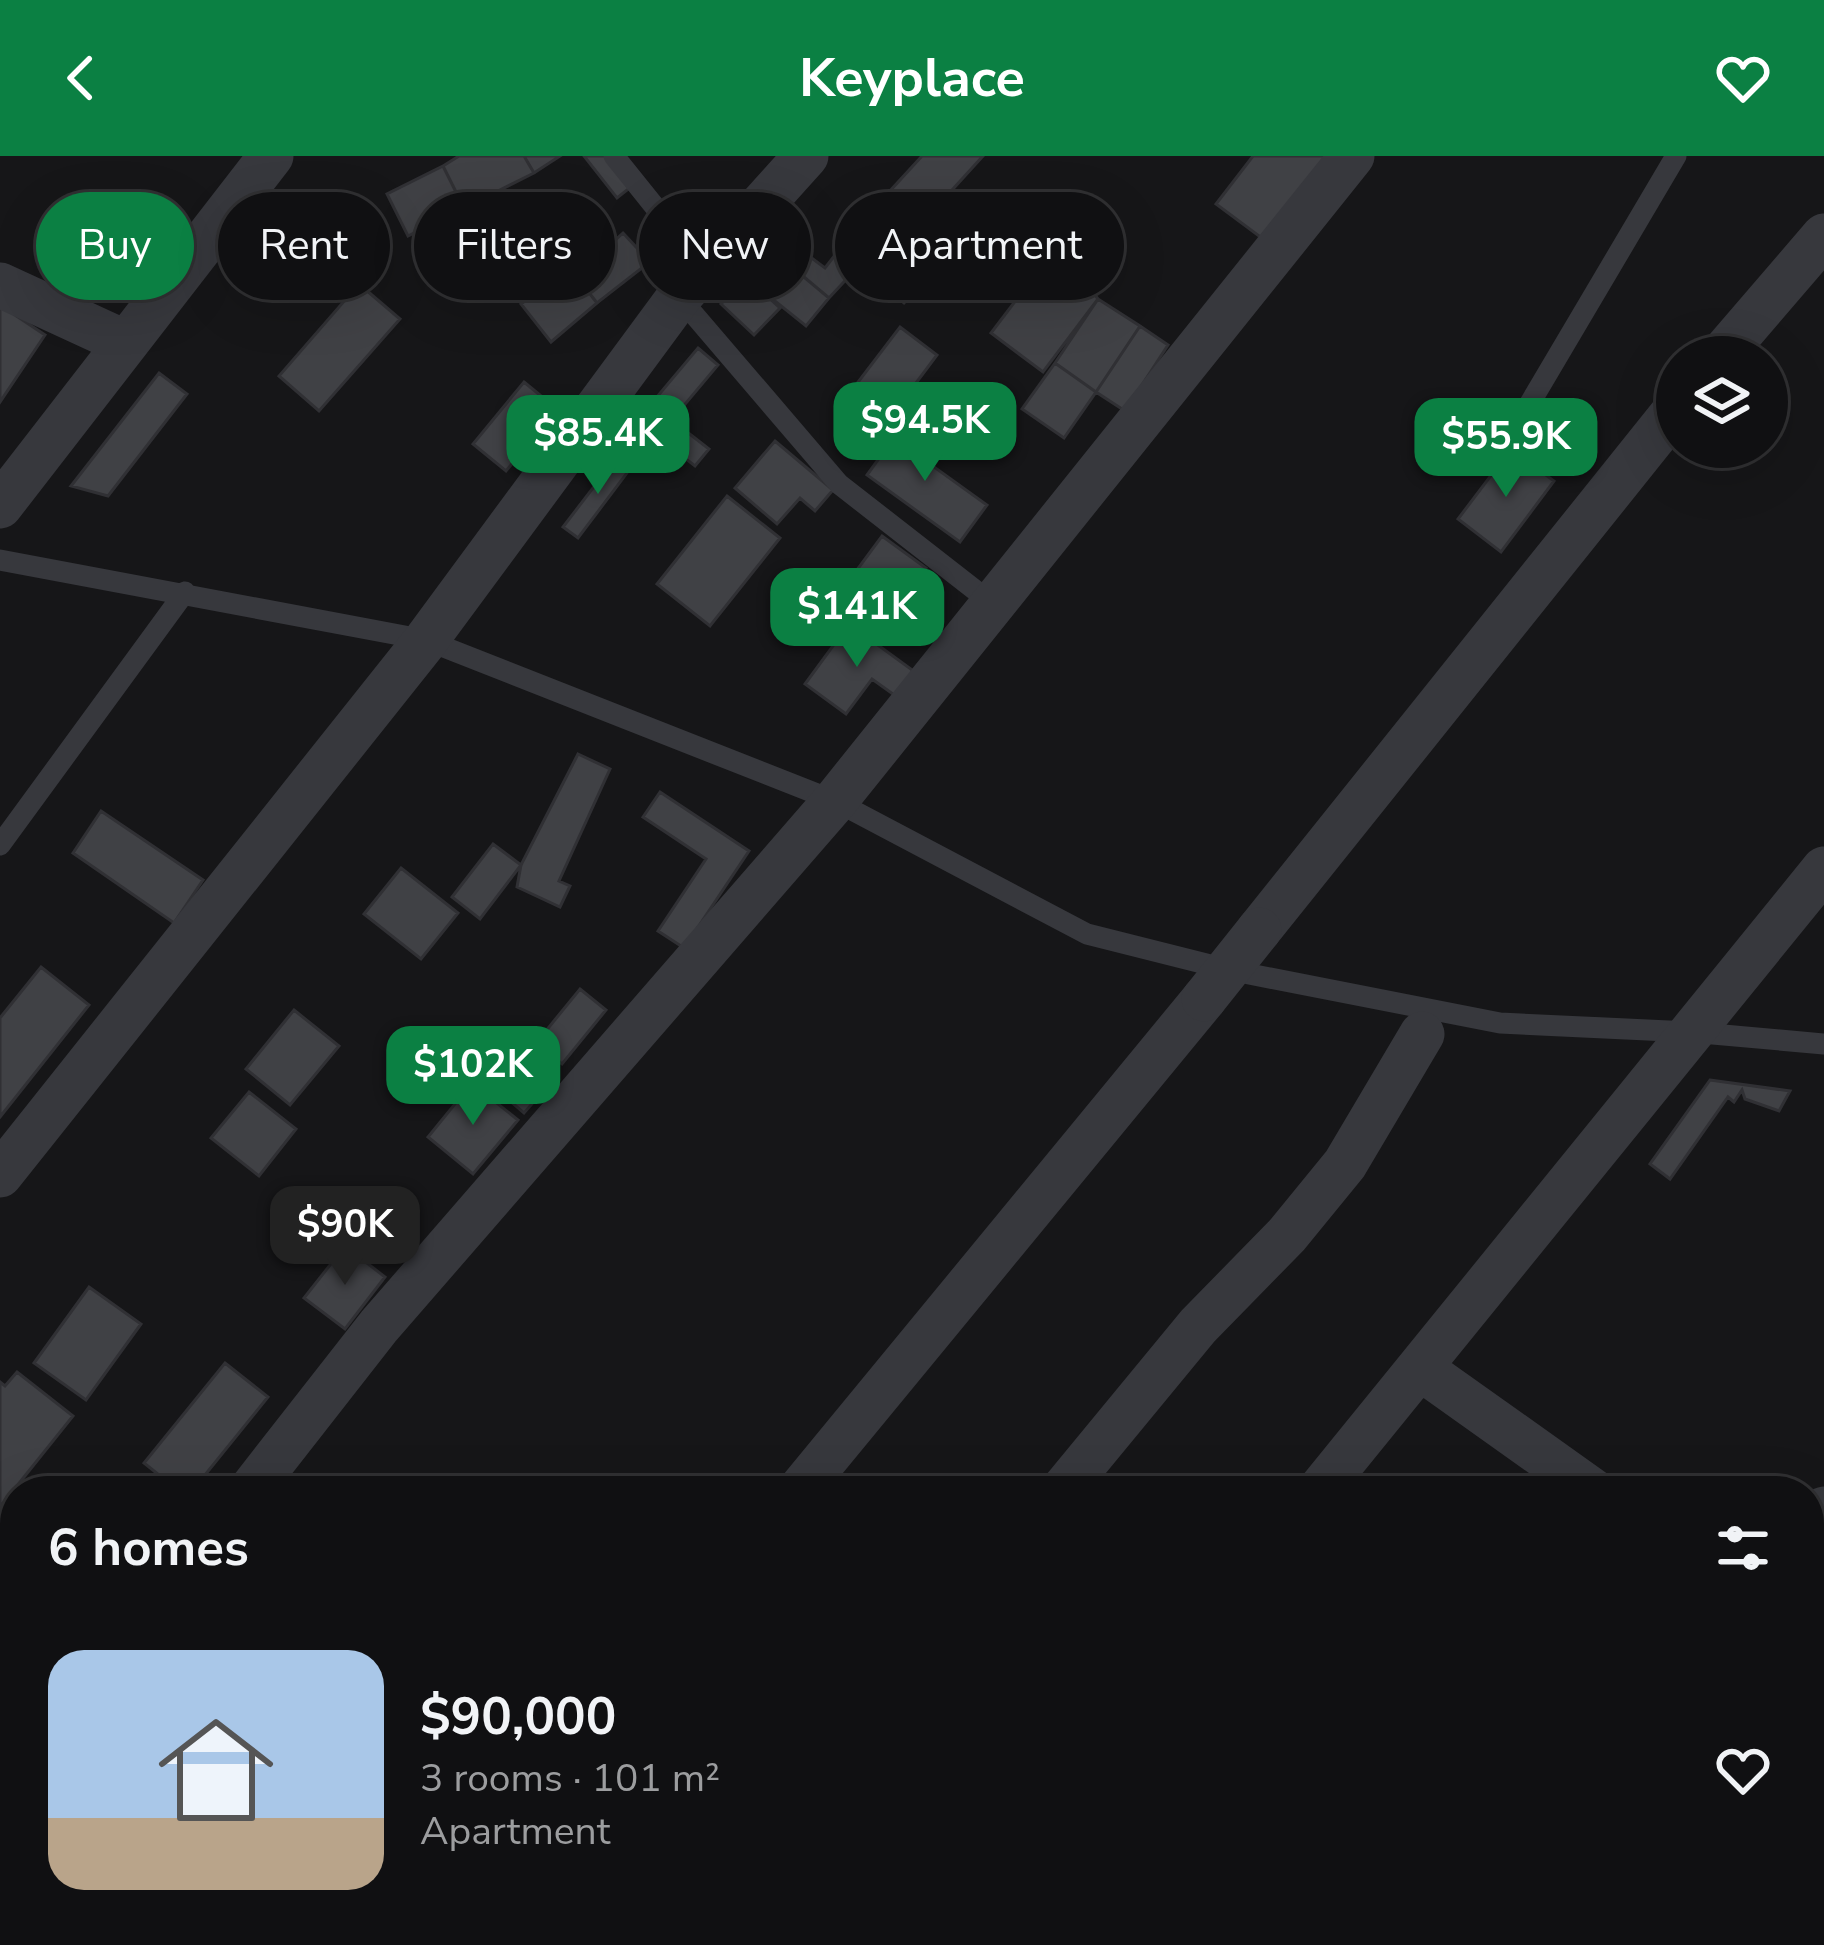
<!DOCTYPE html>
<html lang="en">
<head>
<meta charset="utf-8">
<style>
	body { margin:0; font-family:"Nunito Sans",sans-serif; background:#1e1e20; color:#f1f3f6; height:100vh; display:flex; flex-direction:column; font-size:45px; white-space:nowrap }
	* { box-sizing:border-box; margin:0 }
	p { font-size:39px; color:#9c9d9f }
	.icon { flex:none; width:66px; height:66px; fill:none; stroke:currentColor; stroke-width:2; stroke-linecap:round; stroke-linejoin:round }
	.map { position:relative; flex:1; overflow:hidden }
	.details { position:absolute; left:0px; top:1320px; width:1824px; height:471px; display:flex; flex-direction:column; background:#101012; border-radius:48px 48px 0 0; box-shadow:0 12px 48px #0002,0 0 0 3px #303032 }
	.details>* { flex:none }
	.guide { position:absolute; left:36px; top:36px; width:1200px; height:108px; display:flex; gap:24px }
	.buttons { position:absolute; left:1656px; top:180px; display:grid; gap:24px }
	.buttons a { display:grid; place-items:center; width:132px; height:132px; border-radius:50%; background:#101012; box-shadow:0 12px 48px #0002,0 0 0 3px #303032; font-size:60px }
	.price { position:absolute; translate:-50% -102px; padding:0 27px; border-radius:24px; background:#0b8043; color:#fff; font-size:39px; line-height:78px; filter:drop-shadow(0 3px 6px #0008) }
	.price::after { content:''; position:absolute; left:50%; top:72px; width:36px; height:27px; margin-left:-18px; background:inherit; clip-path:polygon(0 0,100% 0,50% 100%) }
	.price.active { background:#222; color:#fff }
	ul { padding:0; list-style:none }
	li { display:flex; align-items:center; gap:36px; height:300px; padding:0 48px }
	li span { display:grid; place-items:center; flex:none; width:336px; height:240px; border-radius:36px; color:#555 }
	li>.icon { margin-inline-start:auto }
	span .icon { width:144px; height:144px; fill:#fffc; stroke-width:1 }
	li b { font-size:51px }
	h2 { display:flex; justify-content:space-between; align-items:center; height:144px; padding:0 48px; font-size:51px }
	.chip { padding:0 42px; border-radius:54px; background:#101012; box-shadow:0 12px 48px #0002,0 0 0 3px #303032; font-size:42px; line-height:108px }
	.chip.active { background:#0b8043; color:#fff }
	header { display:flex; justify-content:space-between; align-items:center; height:156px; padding:0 48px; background:#0b8043; color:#fff; font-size:54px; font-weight:700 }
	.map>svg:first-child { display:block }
	.building { fill:#404145; stroke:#303034; stroke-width:3 }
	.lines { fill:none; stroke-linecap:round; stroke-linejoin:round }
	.lane { stroke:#37383d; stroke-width:21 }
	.street { stroke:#37383d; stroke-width:45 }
	.street-bridge { stroke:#37383d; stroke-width:45 }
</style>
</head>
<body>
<header><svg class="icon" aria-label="back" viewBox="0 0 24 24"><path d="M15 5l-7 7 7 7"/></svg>Keyplace<svg class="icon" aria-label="heart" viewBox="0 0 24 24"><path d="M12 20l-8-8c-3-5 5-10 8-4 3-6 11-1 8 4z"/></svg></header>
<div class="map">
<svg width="1824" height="1789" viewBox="0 0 1824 1789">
	<rect width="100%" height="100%" fill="#161618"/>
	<path class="building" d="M 459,0 L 524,0 L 534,17 L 464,52 L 443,10 Z
		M 524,0 L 560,0 L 534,17 Z
		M 584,0 L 614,0 L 636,27 L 617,42 Z
		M 922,0 L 983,0 L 922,67 L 889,36 Z
		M 1253,0 L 1327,0 L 1263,83 L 1216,48 Z
		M 443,10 L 464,52 L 408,80 L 387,38 Z
		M 922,67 L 952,95 L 904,147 L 873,120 Z
		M 623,77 L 637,92 L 641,82 L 656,101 L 597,147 L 569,111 L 579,104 L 590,107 Z
		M 835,99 L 855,114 L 829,142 L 798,116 L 809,100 L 825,112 Z
		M 759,108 L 768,116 L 755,129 L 780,152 L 754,179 L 721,148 Z
		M 1042,110 L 1079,138 L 1087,128 L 1098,143 L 1043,216 L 991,177 Z
		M 569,111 L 597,147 L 551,186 L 521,148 Z
		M 768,116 L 785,130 L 798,116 L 829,142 L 806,170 L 755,129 Z
		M 359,128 L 400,163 L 319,255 L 279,220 Z
		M 1098,143 L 1140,170 L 1096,236 L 1055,207 Z
		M 0,149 L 45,179 L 0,246 Z
		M 1140,170 L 1168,189 L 1125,255 L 1096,236 Z
		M 900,171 L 937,199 L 889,263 L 852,234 Z
		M 698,192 L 718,209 L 676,259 L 656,242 Z
		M 1055,207 L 1096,236 L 1064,282 L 1022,253 Z
		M 159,217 L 187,238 L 108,340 L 71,330 Z
		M 524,226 L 557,253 L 506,315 L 473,288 Z
		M 911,258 L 926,269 L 909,293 L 987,349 L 960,386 L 867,319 Z
		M 673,265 L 709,293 L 695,310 L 660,283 Z
		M 775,285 L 833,334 L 815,355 L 800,342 L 777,368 L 735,332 Z
		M 1511,293 L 1554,325 L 1501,396 L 1458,363 Z
		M 619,298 L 629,305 L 627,317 L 578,382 L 563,371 Z
		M 727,340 L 780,382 L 710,470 L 657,428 Z
		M 882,380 L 926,412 L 872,485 L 828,453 Z
		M 849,468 L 915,516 L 897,541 L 872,523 L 846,558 L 805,528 Z
		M 578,598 L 610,613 L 559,725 L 570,730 L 560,751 L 517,731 L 521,709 Z
		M 660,636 L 749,695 L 684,792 L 658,775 L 706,703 L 643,661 Z
		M 101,655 L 203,724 L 174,767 L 73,697 Z
		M 493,688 L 521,709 L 480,763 L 452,741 Z
		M 401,712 L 458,757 L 421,803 L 364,758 Z
		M 41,811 L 89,849 L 0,961 L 0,862 Z
		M 580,833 L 606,854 L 562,908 L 536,887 Z
		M 294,854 L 339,890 L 290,949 L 246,913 Z
		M 511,887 L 553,924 L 524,957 L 481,920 Z
		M 1710,924 L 1790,935 L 1779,955 L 1745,943 L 1742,934 L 1734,946 L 1728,941 L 1670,1023 L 1650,1008 Z
		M 472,927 L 518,964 L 473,1018 L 428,981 Z
		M 249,936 L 296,973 L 259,1020 L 211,982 Z
		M 345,1090 L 385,1121 L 345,1173 L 304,1142 Z
		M 89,1131 L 141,1168 L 86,1244 L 34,1207 Z
		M 225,1207 L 268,1241 L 192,1335 L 179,1335 L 144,1307 Z
		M 17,1216 L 73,1260 L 0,1351 L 0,1226 L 5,1230 Z
		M 137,1320 L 156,1335 L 126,1335 Z"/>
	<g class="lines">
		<path class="lane" d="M 614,0 L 704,112
			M 679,141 L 839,328 L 993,448
			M 1520,264 L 1676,0
			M 0,404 L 426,484 L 835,645 L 1087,778 L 1234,815 L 1500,867 L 1690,876 L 1824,888
			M 0,689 L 185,436
			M 0,1520 L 15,1532"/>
		<path class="street" d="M 0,129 L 126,187
			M 1720,201 L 1824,80
			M 0,350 L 271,0
			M 1259,774 L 1677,252
			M 0,1019 L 426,484 L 679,141 L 806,0
			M 1420,1212 L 1593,1335
			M 250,1335 L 379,1170 L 835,645 L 1352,0
			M 799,1335 L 1204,843
			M 1062,1335 L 1198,1170 L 1287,1079 L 1345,1008 L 1422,878
			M 1319,1335 L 1824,713
			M 1809,1372 L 1824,1353
			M 1809,1489 L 1824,1500
			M 0,1655 L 15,1636
			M 411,1776 L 429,1789
			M 686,1789 L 697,1776
			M 947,1789 L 958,1776
			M 1472,1789 L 1482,1776"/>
		<path class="street-bridge" d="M 1204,843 L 1259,774"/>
	</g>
</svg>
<div class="buttons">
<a><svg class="icon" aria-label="layers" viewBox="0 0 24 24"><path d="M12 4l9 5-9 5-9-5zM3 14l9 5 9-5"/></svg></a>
</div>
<b class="price" style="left:925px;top:328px">$94.5K</b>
<b class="price" style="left:598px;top:341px">$85.4K</b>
<b class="price" style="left:1506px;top:344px">$55.9K</b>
<b class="price" style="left:857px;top:514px">$141K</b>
<b class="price" style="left:473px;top:972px">$102K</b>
<b class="price active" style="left:345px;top:1132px">$90K</b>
<div class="guide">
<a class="chip active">Buy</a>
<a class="chip">Rent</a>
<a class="chip">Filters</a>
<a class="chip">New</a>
<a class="chip">Apartment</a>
</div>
<section class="details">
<h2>6 homes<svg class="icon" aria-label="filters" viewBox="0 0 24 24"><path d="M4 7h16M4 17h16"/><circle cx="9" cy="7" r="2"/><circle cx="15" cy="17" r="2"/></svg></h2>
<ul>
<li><span style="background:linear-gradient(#a9c7e8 70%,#b9a48a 0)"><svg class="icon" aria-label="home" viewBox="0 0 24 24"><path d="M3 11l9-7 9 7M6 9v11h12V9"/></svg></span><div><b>$90,000</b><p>3 rooms · 101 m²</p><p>Apartment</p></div><svg class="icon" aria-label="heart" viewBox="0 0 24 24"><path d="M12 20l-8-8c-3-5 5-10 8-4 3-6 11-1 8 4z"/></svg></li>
</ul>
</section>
</div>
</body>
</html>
